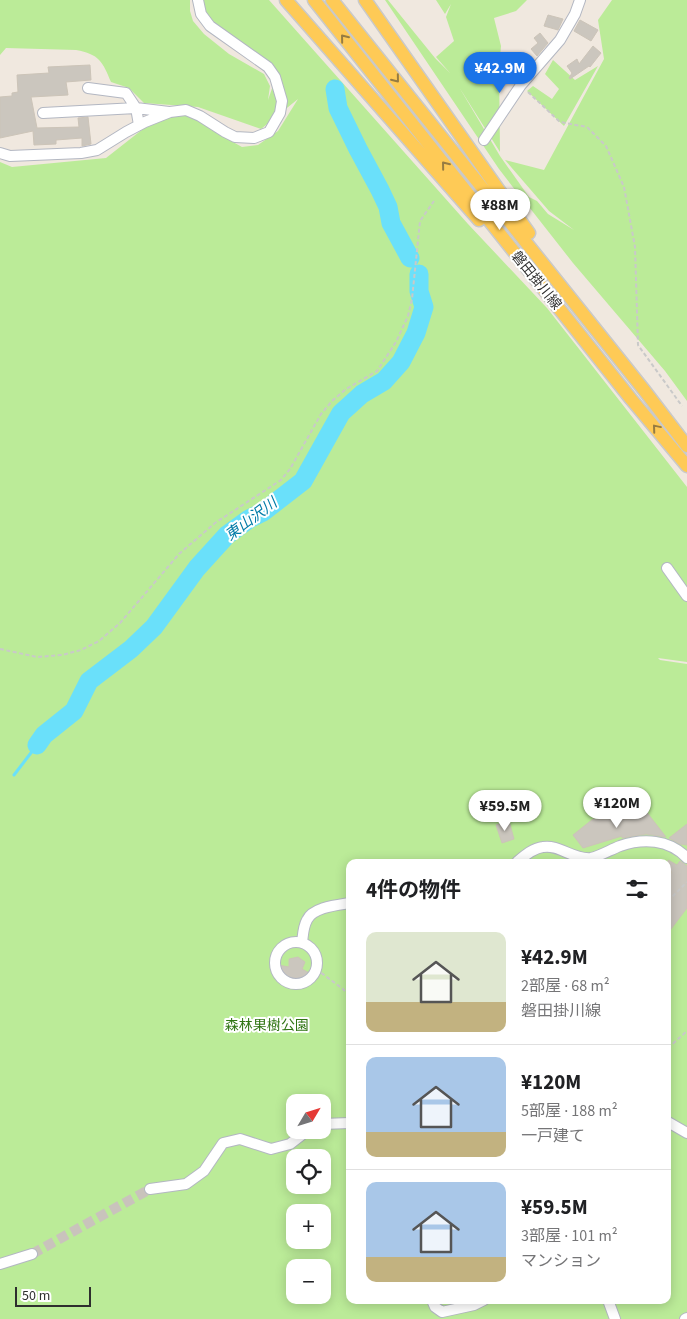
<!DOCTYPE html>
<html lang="ja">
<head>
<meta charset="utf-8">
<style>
	body { margin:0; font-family:"Source Sans 3","Noto Sans JP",sans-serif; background:#f2f2f2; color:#202124; height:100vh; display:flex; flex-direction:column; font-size:19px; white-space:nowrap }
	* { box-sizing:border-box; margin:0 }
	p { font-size:16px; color:#757577 }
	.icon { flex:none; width:28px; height:28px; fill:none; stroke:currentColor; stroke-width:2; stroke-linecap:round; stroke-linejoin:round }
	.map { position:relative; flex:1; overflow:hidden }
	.sheet { position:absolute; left:346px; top:859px; width:325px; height:445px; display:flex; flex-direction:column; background:#fff; border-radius:10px; box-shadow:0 2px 12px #0003 }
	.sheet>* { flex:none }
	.needle { width:32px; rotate:52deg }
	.fabs { position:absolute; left:286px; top:1094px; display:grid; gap:10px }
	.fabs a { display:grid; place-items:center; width:45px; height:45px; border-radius:10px; background:#fff; box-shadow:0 2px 12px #0003; font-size:25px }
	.scale { position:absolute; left:15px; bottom:12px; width:76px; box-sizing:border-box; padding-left:5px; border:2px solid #2e2e2e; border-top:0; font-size:14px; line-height:18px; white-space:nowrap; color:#2e2e2e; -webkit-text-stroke:4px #fff; paint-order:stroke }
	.price { position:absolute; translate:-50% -42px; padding:0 11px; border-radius:18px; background:#fff; color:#222; font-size:16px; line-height:32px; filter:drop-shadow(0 1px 2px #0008) }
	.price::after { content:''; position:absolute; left:50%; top:30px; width:15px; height:11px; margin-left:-8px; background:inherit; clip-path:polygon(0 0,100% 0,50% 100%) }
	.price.selected { background:#1a73e8; color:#fff }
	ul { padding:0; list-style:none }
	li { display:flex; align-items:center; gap:15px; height:125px; padding:0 20px }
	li+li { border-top:1px solid #e0e0e0 }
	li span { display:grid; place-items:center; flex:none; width:140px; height:100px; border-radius:10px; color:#555 }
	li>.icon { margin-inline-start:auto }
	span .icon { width:60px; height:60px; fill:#fffc; stroke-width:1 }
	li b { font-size:21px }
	h2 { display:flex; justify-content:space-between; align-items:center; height:60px; padding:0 20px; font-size:21px }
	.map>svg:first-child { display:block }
	.green { fill:#bbeb98; fill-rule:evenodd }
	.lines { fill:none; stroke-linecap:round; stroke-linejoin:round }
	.stream { stroke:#6ae0fa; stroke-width:3 }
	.river { stroke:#6ae0fa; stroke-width:19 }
	.building { fill:#cbc6be; stroke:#ccc4b8 }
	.minor-tunnel { stroke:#c9c3bc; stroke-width:10; stroke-dasharray:10 5; stroke-linecap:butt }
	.minor-casing { stroke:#b3b7c2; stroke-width:12 }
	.major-casing { stroke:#c9c9c9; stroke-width:15 }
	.path { stroke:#c9c9c9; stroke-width:2; stroke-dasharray:4 2.5; stroke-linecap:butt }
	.minor { stroke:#fff; stroke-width:10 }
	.major { stroke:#feca56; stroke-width:12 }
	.oneway { stroke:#967c42 }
	.labels { text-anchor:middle; stroke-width:4; stroke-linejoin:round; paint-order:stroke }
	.street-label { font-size:14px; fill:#2e2e2e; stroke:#fff }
	.park-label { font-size:14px; fill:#307514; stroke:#fff }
	.water-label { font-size:15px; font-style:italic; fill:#017ba7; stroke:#fff }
</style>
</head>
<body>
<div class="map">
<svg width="687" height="1319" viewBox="0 0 687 1319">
	<rect width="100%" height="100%" fill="#f0e8df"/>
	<path class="green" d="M 0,0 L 190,0 L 190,11 L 193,21 L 204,34 L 229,54 L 264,74 L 270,86 L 268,100 L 277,74 L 234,40 L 203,12 L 204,0 L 269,0 L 468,224 L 547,308 L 687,487 L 687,662 L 658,658 L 660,660 L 687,664 L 687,1132 L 668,1118 L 668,862 L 350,862 L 350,1300 L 668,1300 L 668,1119 L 687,1133 L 687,1319 L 0,1319 L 0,162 L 12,167 L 106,158 L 143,129 L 180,113 L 200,118 L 224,137 L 242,147 L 258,145 L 278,131 L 298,99 L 261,129 L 198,107 L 144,103 L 129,88 L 111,82 C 103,62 99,54 76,50 L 6,48 L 0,55 ZM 295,1102 L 322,1102 L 322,1130 L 295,1130 ZM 295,1158 L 322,1158 L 322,1185 L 295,1185 ZM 295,1212 L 322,1212 L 322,1240 L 295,1240 ZM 295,1268 L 322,1268 L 322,1295 L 295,1295 Z
		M 385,0 L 388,0 L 435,58 L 450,73 L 436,57 L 454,41 L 446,17 L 451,4 L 445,14 L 436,0 L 527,0 L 516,11 L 494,18 L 501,46 L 499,67 L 500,152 L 459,87 L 500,156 L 529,197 L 537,201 L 548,214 L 574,230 L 549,211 L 505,160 L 544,170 L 604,59 L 598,20 L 612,0 L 687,0 L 687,401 L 665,371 L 573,263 L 522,198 L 527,197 L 519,195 L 499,169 Z
		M 553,60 L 575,80 L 598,66 L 564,126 L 527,91 L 533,86 L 552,99 L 559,89 L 545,74 Z"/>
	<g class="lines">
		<path class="stream" d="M 14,775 L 37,745"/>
		<path class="river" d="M 335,89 L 338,108 L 358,149 L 380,190 L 388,207 L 391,223 L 410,258
			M 37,745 L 44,735 L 74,711 L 89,681 L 131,649 L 154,627 L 197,568 L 227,535 L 249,519 L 263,512 L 303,481 L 341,413 L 362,394 L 384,381 L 401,362 L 416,333 L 424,307 L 419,291 L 419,274"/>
	</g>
	<path class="building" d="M 548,15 L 563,19 L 558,30 L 544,26 Z
		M 580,20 L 598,30 L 591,41 L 574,31 Z
		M 540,33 L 548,43 L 537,56 L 531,49 L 538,43 L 534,38 Z
		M 593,46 L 601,53 L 590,67 L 589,66 L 570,79 L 569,78 L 572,73 L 567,66 L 577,59 L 579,64 Z
		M 90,65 L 91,80 L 66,82 L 68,95 L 31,97 L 37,128 L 79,127 L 78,118 L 88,117 L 91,144 L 82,146 L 82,138 L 56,140 L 56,144 L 34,145 L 33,131 L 0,138 L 0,97 L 12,96 L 12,93 L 18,92 L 17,75 L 49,73 L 48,67 Z
		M 645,810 L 666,837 L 646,834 L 622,838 L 622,836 L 583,848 L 573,835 L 593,819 L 629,819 L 632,815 Z
		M 509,821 L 514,839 L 502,843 L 496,825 Z
		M 687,824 L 687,845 L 680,844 L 669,838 Z
		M 668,860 L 677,865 L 680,861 L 687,866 L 687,908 L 668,933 L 668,877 L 672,872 L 668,869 Z
		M 298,957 L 305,962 L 302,969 L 311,974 L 306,980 L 297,982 L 287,980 L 280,973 L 278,965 L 289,967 L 289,959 Z"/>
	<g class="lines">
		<path class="minor-tunnel" d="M 32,1254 L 150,1189"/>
		<g class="minor-casing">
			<path id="minor" d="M 88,88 L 126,93 L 136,108 L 139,125
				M 43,113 L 136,108 L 169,112
				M 484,140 L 521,85 L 560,40 L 575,14 L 580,0
				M 0,153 L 10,156 L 81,153 L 97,150 L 126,132 L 145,122 L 170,112 L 186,110 L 200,116 L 225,132 L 235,137 L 254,138 L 269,132 L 280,113 L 282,101 L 275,77 L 268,67 L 210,26 L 201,14 L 198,0
				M 667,568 L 687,596
				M 517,862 C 524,856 533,848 543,847 C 559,844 573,860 591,858 C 600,856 610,850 620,846 C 643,838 669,839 687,858
				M275 963a21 21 0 1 1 42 0a21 21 0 1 1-42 0Z
				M 302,943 C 303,935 303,927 307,920 C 313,907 338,905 350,903
				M 668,1122 L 687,1133
				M 322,1124 L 350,1123
				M 150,1189 L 186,1184 L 204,1171 L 223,1143 L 240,1139 L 271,1149 L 290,1144 L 308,1130
				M 0,1264 L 32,1254
				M 432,1300 L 435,1307 L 442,1312 L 474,1305 L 484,1300
				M 608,1300 L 615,1319
				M 685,1319 L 687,1318"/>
		</g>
		<g class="major-casing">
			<path id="major" d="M 286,0 L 479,220
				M 314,0 L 631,399 L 687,466
				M 332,0 L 644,390 L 687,446
				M 365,0 L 529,233"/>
		</g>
		<path class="path" d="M 528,92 L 560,122 L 587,127 L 606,146 L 624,187 L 635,247 L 638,345 L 682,406
			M 0,649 L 37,657 L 62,655 L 81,650 L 99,641 L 120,623 L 179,554 L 215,523 L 281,480 L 290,469 L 321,414 L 332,401 L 346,389 L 377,371 L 396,342 L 408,316 L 412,299 L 420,221 L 434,201
			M 668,901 L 687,882
			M 316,969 L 343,989 L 350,996
			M 668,1048 L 687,1031"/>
		<use href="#minor" class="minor"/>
		<use href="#major" class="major"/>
	</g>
	<defs><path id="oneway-chevron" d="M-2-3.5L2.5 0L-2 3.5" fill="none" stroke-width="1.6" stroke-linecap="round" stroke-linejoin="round" transform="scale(1.25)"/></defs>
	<g class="oneway">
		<use href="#oneway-chevron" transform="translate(344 38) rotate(-129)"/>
		<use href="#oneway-chevron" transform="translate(396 79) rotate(51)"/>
		<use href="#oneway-chevron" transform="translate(445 165) rotate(-129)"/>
		<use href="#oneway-chevron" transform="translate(656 428) rotate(-130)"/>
	</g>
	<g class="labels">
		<g class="street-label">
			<text transform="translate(537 280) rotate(51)" y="5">磐田掛川線</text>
		</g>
		<g class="park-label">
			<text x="267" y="1030">森林果樹公園</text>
		</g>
		<g class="water-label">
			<text transform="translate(251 519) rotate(-37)" y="5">東山沢川</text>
		</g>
	</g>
</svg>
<div class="fabs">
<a><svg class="needle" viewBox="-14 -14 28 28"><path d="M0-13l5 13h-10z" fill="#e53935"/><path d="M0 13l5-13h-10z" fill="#757577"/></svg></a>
<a><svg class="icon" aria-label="locate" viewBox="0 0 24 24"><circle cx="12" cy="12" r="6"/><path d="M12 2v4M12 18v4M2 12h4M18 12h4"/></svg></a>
<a>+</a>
<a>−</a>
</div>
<div class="scale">50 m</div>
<b class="price selected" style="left:500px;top:94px">¥42.9M</b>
<b class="price" style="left:500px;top:231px">¥88M</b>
<b class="price" style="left:617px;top:829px">¥120M</b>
<b class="price" style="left:505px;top:832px">¥59.5M</b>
<section class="sheet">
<h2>4件の物件<svg class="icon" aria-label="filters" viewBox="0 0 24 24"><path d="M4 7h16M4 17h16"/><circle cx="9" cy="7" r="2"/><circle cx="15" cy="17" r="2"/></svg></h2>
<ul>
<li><span style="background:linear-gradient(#dfe7d0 70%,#c2b280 0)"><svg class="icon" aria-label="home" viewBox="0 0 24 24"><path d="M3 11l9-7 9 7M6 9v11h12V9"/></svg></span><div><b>¥42.9M</b><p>2部屋 · 68 m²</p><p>磐田掛川線</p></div></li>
<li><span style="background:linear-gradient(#a9c7e8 75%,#c2b280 0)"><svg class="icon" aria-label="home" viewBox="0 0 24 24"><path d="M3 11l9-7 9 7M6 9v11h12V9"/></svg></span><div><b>¥120M</b><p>5部屋 · 188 m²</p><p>一戸建て</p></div></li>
<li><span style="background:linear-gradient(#a9c7e8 75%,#c2b280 0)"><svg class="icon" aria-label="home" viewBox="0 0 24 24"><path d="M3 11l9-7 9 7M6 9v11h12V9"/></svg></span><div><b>¥59.5M</b><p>3部屋 · 101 m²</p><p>マンション</p></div></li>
</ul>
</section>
</div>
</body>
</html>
